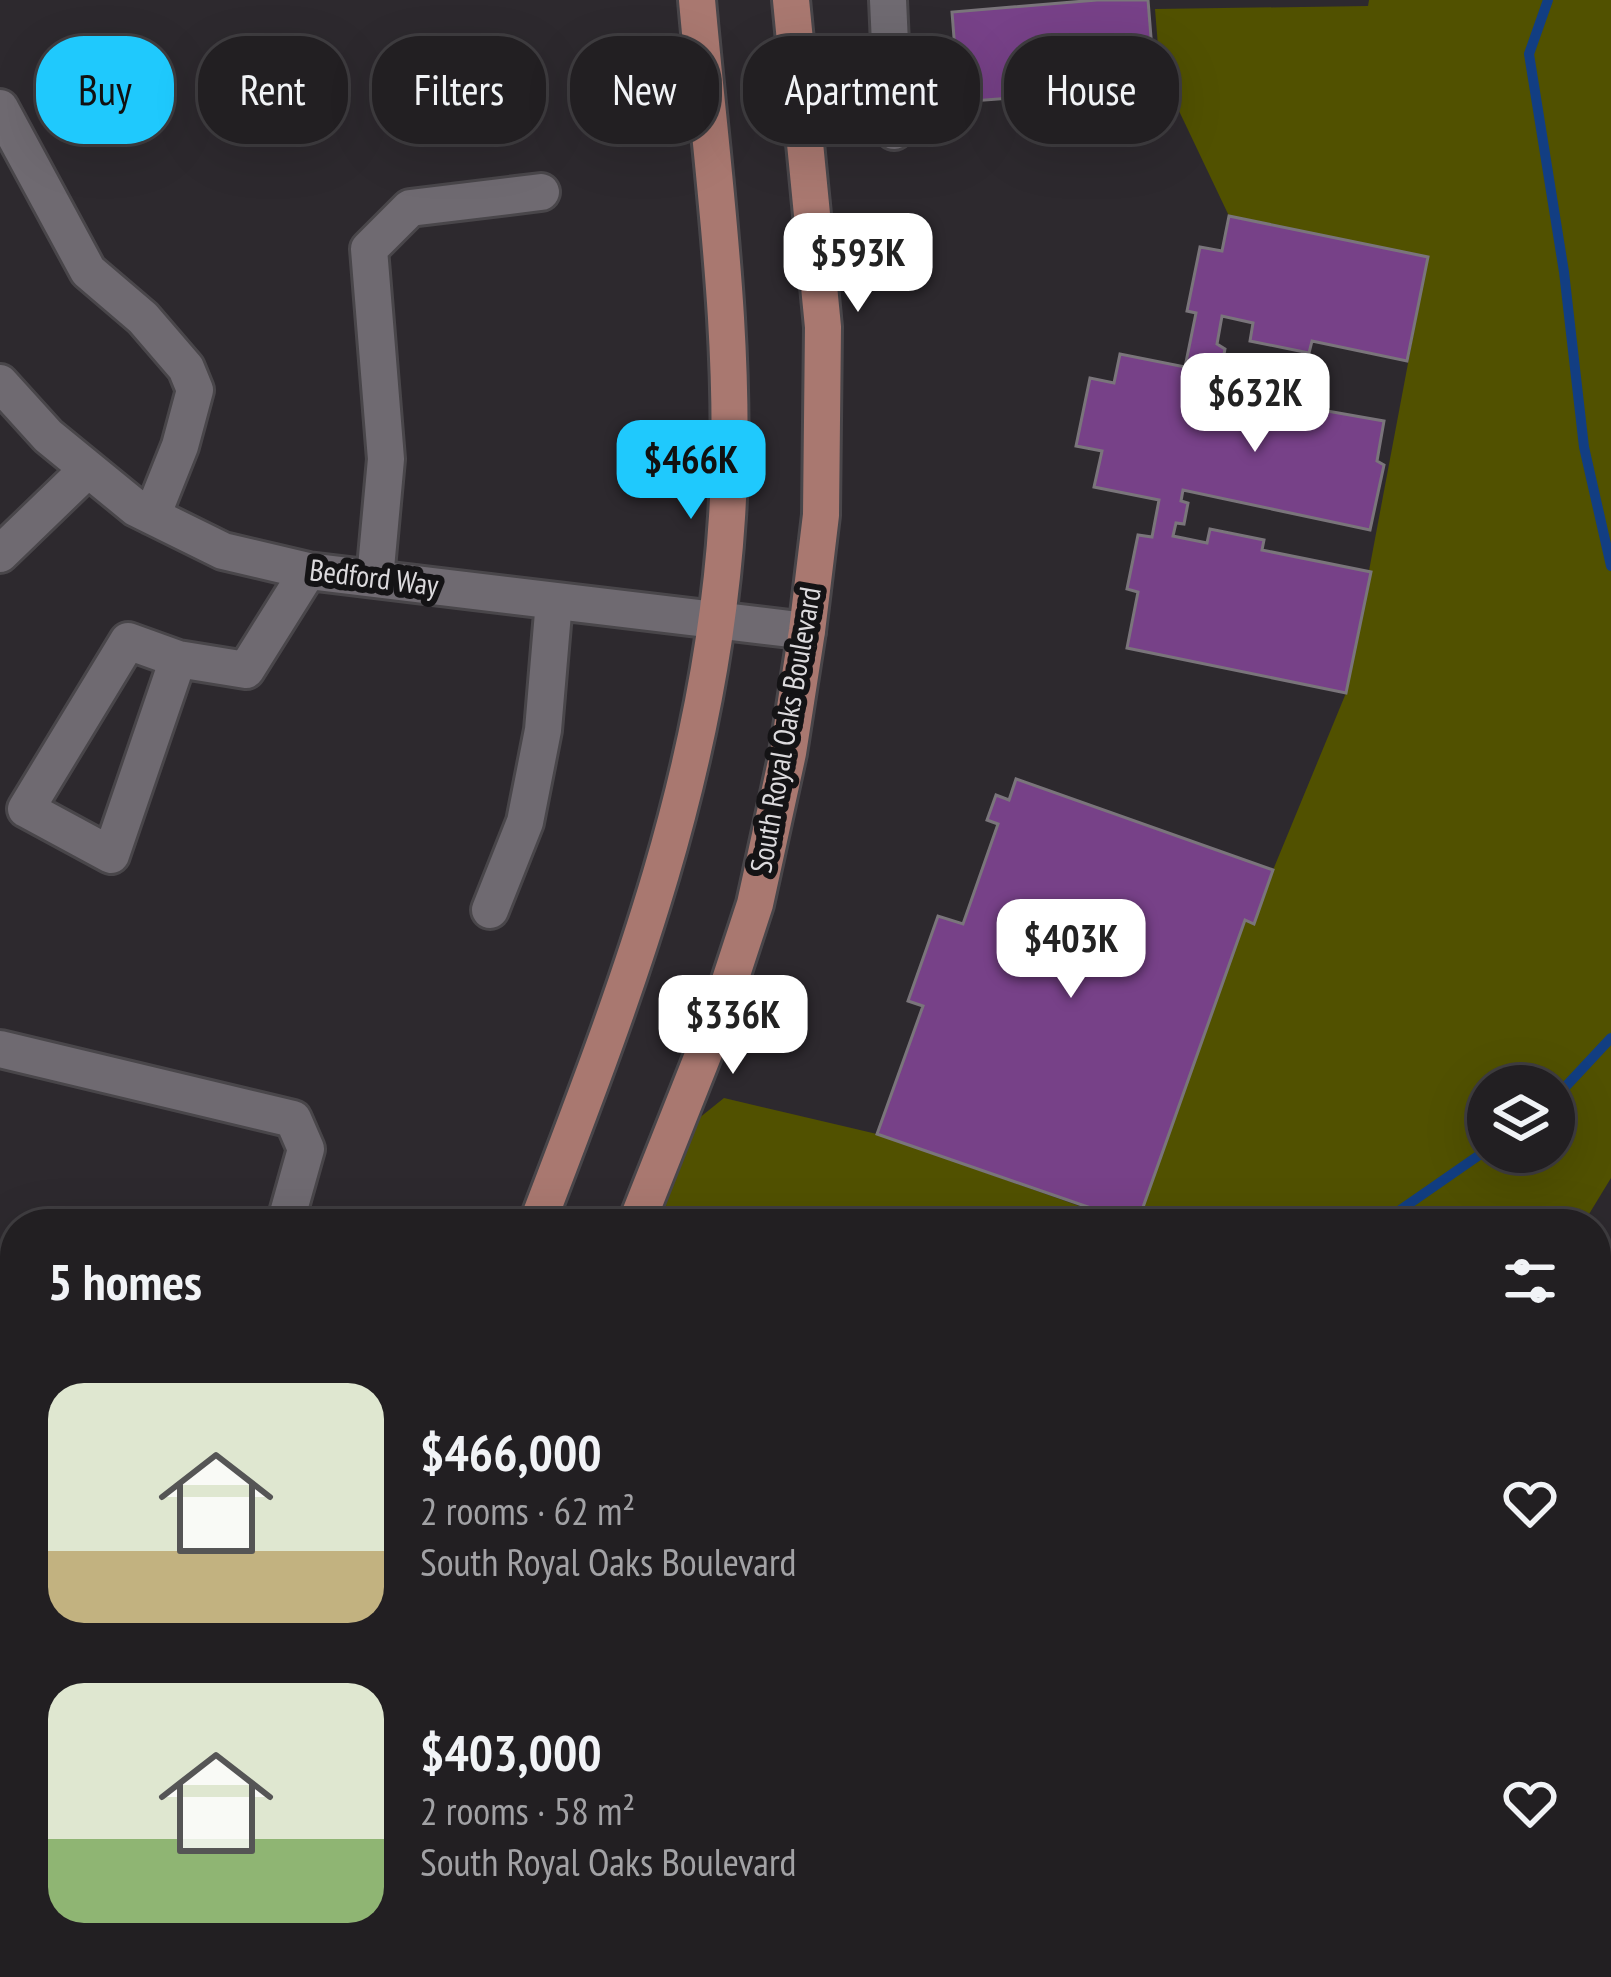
<!DOCTYPE html>
<html lang="en">
<head>
<meta charset="utf-8">
<style>
	body { margin:0; font-family:"PT Sans Narrow",sans-serif; background:#2e2c2f; color:#f1f3f6; height:100vh; display:flex; flex-direction:column; font-size:45px; white-space:nowrap }
	* { box-sizing:border-box; margin:0 }
	p { font-size:39px; color:#a2a2a5 }
	.icon { flex:none; width:66px; height:66px; fill:none; stroke:currentColor; stroke-width:2; stroke-linecap:round; stroke-linejoin:round }
	.map { position:relative; flex:1; overflow:hidden }
	.side { position:absolute; left:0px; top:1209px; width:1611px; height:768px; display:flex; flex-direction:column; background:#221f22; border-radius:48px 48px 0 0; box-shadow:0 12px 48px #0002,0 0 0 3px #3f3d40 }
	.side>* { flex:none }
	.top-card { position:absolute; left:36px; top:36px; width:1539px; height:108px; display:flex; gap:24px }
	.fabs { position:absolute; left:1467px; top:1065px; display:grid; gap:24px }
	.fabs a { display:grid; place-items:center; width:108px; height:108px; border-radius:50%; background:#221f22; box-shadow:0 12px 48px #0002,0 0 0 3px #3f3d40; font-size:60px }
	.price { position:absolute; translate:-50% -102px; padding:0 27px; border-radius:24px; background:#fff; color:#222; font-size:39px; line-height:78px; filter:drop-shadow(0 3px 6px #0008) }
	.price::after { content:''; position:absolute; left:50%; top:72px; width:36px; height:27px; margin-left:-18px; background:inherit; clip-path:polygon(0 0,100% 0,50% 100%) }
	.price.on { background:#1fc9fd; color:#111 }
	ul { padding:0; list-style:none }
	li { display:flex; align-items:center; gap:36px; height:300px; padding:0 48px }
	li span { display:grid; place-items:center; flex:none; width:336px; height:240px; border-radius:36px; color:#555 }
	li>.icon { margin-inline-start:auto }
	span .icon { width:144px; height:144px; fill:#fffc; stroke-width:1 }
	li b { font-size:51px }
	h2 { display:flex; justify-content:space-between; align-items:center; height:144px; padding:0 48px; font-size:51px }
	.pill { padding:0 42px; border-radius:48px; background:#221f22; box-shadow:0 12px 48px #0002,0 0 0 3px #3f3d40; font-size:42px; line-height:108px }
	.pill.on { background:#1fc9fd; color:#111 }
	.map>svg:first-child { display:block }
	.built { fill:#372f39 }
	.green { fill:#515100; fill-rule:evenodd }
	.lines { fill:none; stroke-linecap:round; stroke-linejoin:round }
	.stream { stroke:#123e82; stroke-width:10 }
	.building { fill:#774188; stroke:#7a757b; stroke-width:3 }
	.minor-casing { stroke:#49464a; stroke-width:42 }
	.major-casing { stroke:#49464a; stroke-width:42 }
	.minor { stroke:#6f6a71; stroke-width:36 }
	.major { stroke:#a97870; stroke-width:36 }
	.labels { text-anchor:middle; stroke-width:12; stroke-linejoin:round; paint-order:stroke }
	.street-label { font-size:30px; fill:#dcdadd; stroke:#141315 }
</style>
</head>
<body>
<div class="map">
<svg width="1611" height="1977" viewBox="0 0 1611 1977">
	<rect width="100%" height="100%" fill="#2d292e"/>
	<path class="built" d="M 1611,1949 L 1611,1977 L 1184,1977 L 1411,1962 L 1596,1962 L 1596,1950 Z"/>
	<path class="green" d="M 1369,0 L 1611,0 L 1611,1178 L 1583,1224 L 1137,1224 L 1245,920 L 1273,870 L 1346,693 L 1428,257 L 1229,216 L 1160,71 L 1155,9 L 1368,6 ZM 1488,1086 L 1554,1086 L 1554,1152 L 1488,1152 Z
		M 724,1098 L 877,1134 L 1130,1224 L 636,1224 L 668,1143 Z
		M 627,1962 L 1190,1962 L 1184,1977 L 633,1977 Z"/>
	<g class="lines">
		<path class="stream" d="M 1548,0 L 1529,54 L 1564,272 L 1584,447 L 1611,566
			M 1554,1099 L 1611,1038
			M 1380,1224 L 1488,1149
			M 446,1977 L 461,1969"/>
	</g>
	<path class="building" d="M 1097,0 L 1148,0 L 1155,87 L 959,102 L 952,12 Z
		M 1229,216 L 1428,257 L 1407,361 L 1312,341 L 1309,353 L 1250,341 L 1253,323 L 1222,316 L 1217,344 L 1225,349 L 1220,375 L 1212,373 L 1209,387 L 1238,392 L 1241,379 L 1296,389 L 1293,405 L 1384,421 L 1377,461 L 1384,465 L 1370,530 L 1183,490 L 1181,501 L 1188,503 L 1184,524 L 1176,523 L 1173,536 L 1207,543 L 1210,529 L 1264,540 L 1262,550 L 1371,572 L 1346,693 L 1127,648 L 1138,592 L 1127,589 L 1138,535 L 1152,537 L 1159,500 L 1094,487 L 1102,451 L 1076,446 L 1090,378 L 1114,383 L 1120,354 L 1185,367 L 1196,313 L 1187,311 L 1200,247 L 1222,251 Z
		M 1016,779 L 1273,870 L 1254,924 L 1245,920 L 1137,1224 L 877,1134 L 923,1006 L 908,1001 L 938,916 L 963,924 L 998,824 L 987,820 L 996,795 L 1009,800 Z
		M 1611,1381 L 1611,1512 L 1596,1521 L 1596,1396 Z"/>
	<g class="lines">
		<g class="minor-casing">
			<path id="minor" d="M 888,0 L 894,131
				M 0,108 L 88,271 L 143,318 L 186,368 L 195,390 L 180,446 L 152,516
				M 0,383 L 48,436 L 136,508 L 223,551 L 308,571 L 807,631
				M 0,554 L 88,469
				M 375,579 L 386,459 L 369,249 L 410,208 L 541,192
				M 178,659 L 128,641 L 26,809 L 111,855 L 178,659 L 246,670 L 308,571
				M 490,910 L 525,822 L 543,730 L 554,601
				M 0,1049 L 293,1119 L 306,1149 L 285,1224
				M 0,1314 L 15,1318
				M 0,1561 L 11,1535
				M 1596,1624 L 1611,1615
				M 0,1700 L 15,1706
				M 0,1771 L 15,1780
				M 1596,1887 L 1611,1892"/>
		</g>
		<g class="major-casing">
			<path id="major" d="M 537,1224 C 627,989 711,772 727,517 C 738,345 712,171 697,0
				M 636,1224 L 717,1020 L 755,904 L 788,753 L 807,631 L 821,515 L 823,327 L 791,0
				M 535,1962 L 540,1977
				M 627,1962 L 633,1977"/>
		</g>
		<use href="#minor" class="minor"/>
		<use href="#major" class="major"/>
	</g>
	<g class="labels">
		<g class="street-label">
			<text transform="translate(374 578) rotate(7)" y="10">Bedford Way</text>
			<text transform="translate(786 730) rotate(-80)" y="10">South Royal Oaks Boulevard</text>
		</g>
	</g>
</svg>
<div class="fabs">
<a><svg class="icon" aria-label="layers" viewBox="0 0 24 24"><path d="M12 4l9 5-9 5-9-5zM3 14l9 5 9-5"/></svg></a>
</div>
<b class="price" style="left:858px;top:315px">$593K</b>
<b class="price" style="left:1255px;top:455px">$632K</b>
<b class="price on" style="left:691px;top:522px">$466K</b>
<b class="price" style="left:1071px;top:1001px">$403K</b>
<b class="price" style="left:733px;top:1077px">$336K</b>
<div class="top-card">
<a class="pill on">Buy</a>
<a class="pill">Rent</a>
<a class="pill">Filters</a>
<a class="pill">New</a>
<a class="pill">Apartment</a>
<a class="pill">House</a>
</div>
<section class="side">
<h2>5 homes<svg class="icon" aria-label="filters" viewBox="0 0 24 24"><path d="M4 7h16M4 17h16"/><circle cx="9" cy="7" r="2"/><circle cx="15" cy="17" r="2"/></svg></h2>
<ul>
<li><span style="background:linear-gradient(#dfe7d0 70%,#c2b280 0)"><svg class="icon" aria-label="home" viewBox="0 0 24 24"><path d="M3 11l9-7 9 7M6 9v11h12V9"/></svg></span><div><b>$466,000</b><p>2 rooms · 62 m²</p><p>South Royal Oaks Boulevard</p></div><svg class="icon" aria-label="heart" viewBox="0 0 24 24"><path d="M12 20l-8-8c-3-5 5-10 8-4 3-6 11-1 8 4z"/></svg></li>
<li><span style="background:linear-gradient(#dfe7d0 65%,#8fb573 0)"><svg class="icon" aria-label="home" viewBox="0 0 24 24"><path d="M3 11l9-7 9 7M6 9v11h12V9"/></svg></span><div><b>$403,000</b><p>2 rooms · 58 m²</p><p>South Royal Oaks Boulevard</p></div><svg class="icon" aria-label="heart" viewBox="0 0 24 24"><path d="M12 20l-8-8c-3-5 5-10 8-4 3-6 11-1 8 4z"/></svg></li>
</ul>
</section>
</div>
</body>
</html>
